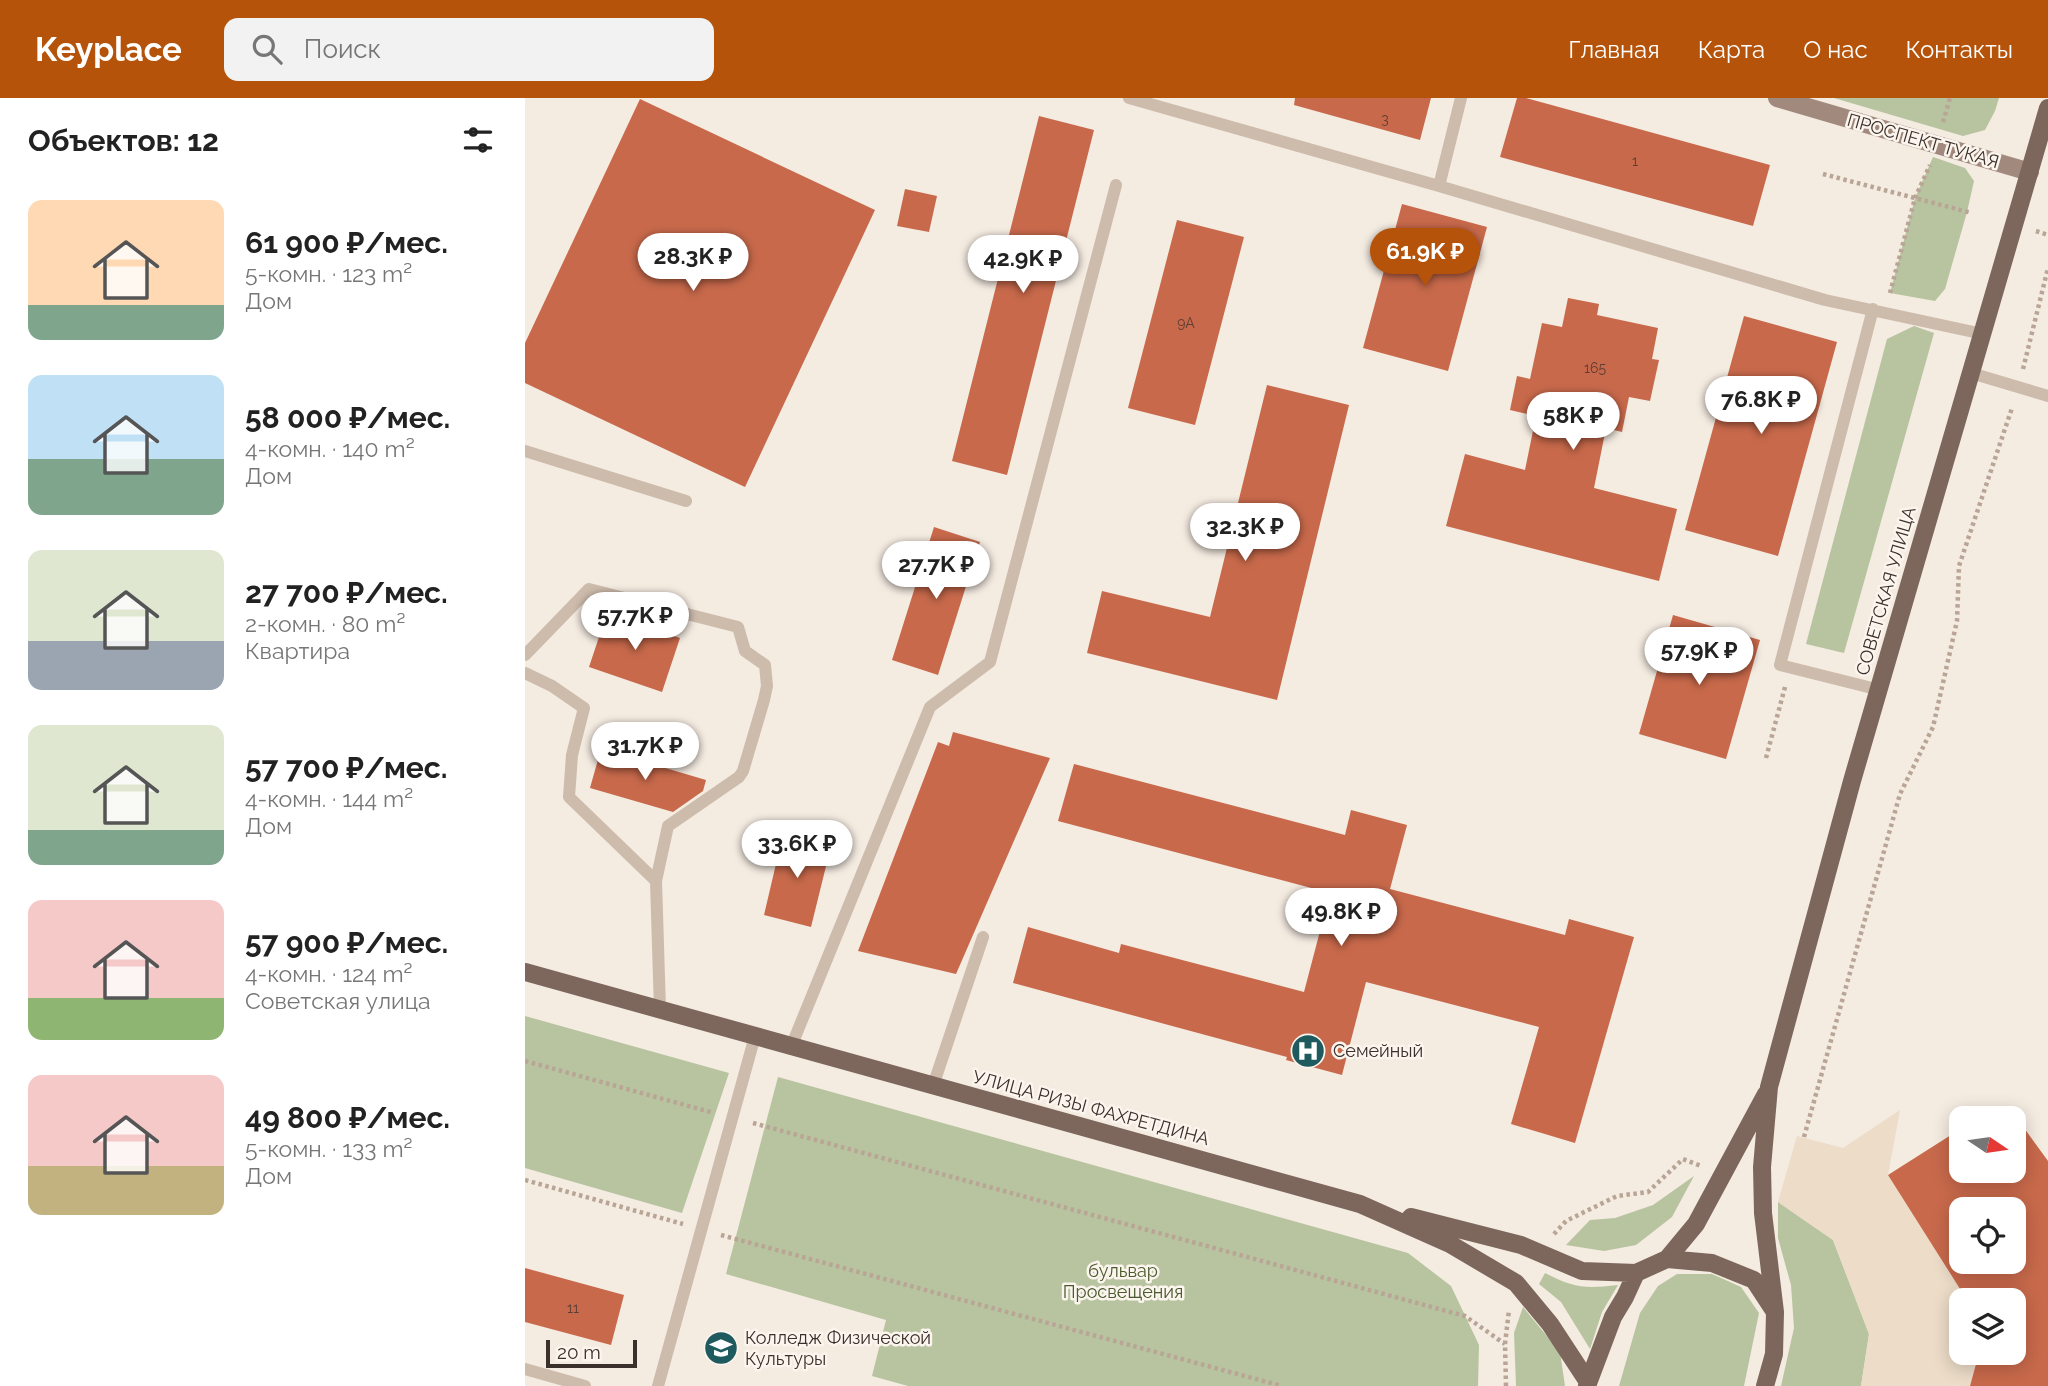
<!DOCTYPE html>
<html lang="ru">
<head>
<meta charset="utf-8">
<style>
	body { margin:0; font-family:Raleway,sans-serif; background:#f2f2f2; color:#222; height:100vh; display:flex; flex-direction:column; font-size:26px; white-space:nowrap }
	* { box-sizing:border-box; margin:0 }
	p { font-size:23px; color:#767676 }
	.icon { flex:none; width:38px; height:38px; fill:none; stroke:currentColor; stroke-width:2; stroke-linecap:round; stroke-linejoin:round }
	.map { position:relative; flex:1; overflow:hidden }
	.drawer { display:flex; flex-direction:column; background:#fff; width:525px }
	.drawer>* { flex:none }
	.needle { width:46px; rotate:103deg }
	.fabs { position:absolute; left:1424px; top:1008px; display:grid; gap:14px }
	.fabs a { display:grid; place-items:center; width:77px; height:77px; border-radius:14px; background:#fff; box-shadow:0 4px 18px #0003; font-size:35px }
	.scale { position:absolute; left:21px; bottom:18px; width:91px; box-sizing:border-box; padding-left:7px; border:4px solid #3b302b; border-top:0; font-size:19px; line-height:24px; white-space:nowrap; color:#3b302b; -webkit-text-stroke:5px #fbf5ee; paint-order:stroke }
	.price { position:absolute; translate:-50% -60px; padding:0 16px; border-radius:24px; background:#fff; color:#222; font-size:23px; line-height:46px; filter:drop-shadow(0 2px 4px #0008) }
	.price::after { content:''; position:absolute; left:50%; top:42px; width:21px; height:16px; margin-left:-10px; background:inherit; clip-path:polygon(0 0,100% 0,50% 100%) }
	.price.selected { background:#b45309; color:#fff }
	ul { padding:0; list-style:none }
	li { display:flex; align-items:center; gap:21px; height:175px; padding:0 28px }
	li span { display:grid; place-items:center; flex:none; width:196px; height:140px; border-radius:14px; color:#555 }
	li>.icon { margin-inline-start:auto }
	span .icon { width:84px; height:84px; fill:#fffc; stroke-width:1 }
	li b { font-size:30px }
	h2 { display:flex; justify-content:space-between; align-items:center; height:84px; padding:0 28px; font-size:30px }
	header { display:flex; align-items:center; gap:42px; box-sizing:border-box; height:98px; padding:0 35px; background:#b45309; color:#fff }
	header strong { font-size:33px }
	nav { display:flex; gap:38px; margin-inline-start:auto; font-size:24px }
	.search { width:490px; height:63px; background:#f2f2f2; display:flex; align-items:center; gap:18px; box-sizing:border-box; padding:0 24px; border-radius:14px; color:#767676; font-size:26px }
	main { display:flex; flex:1; min-height:0 }
	.map>svg:first-child { display:block }
	.green { fill:#b8c4a0 }
	.plaza { fill:#ecdcc8 }
	.building { fill:#c8694b; fill-rule:evenodd }
	.lines { fill:none; stroke-linecap:round; stroke-linejoin:round }
	.path { stroke:#b9a596; stroke-width:4.5; stroke-dasharray:3.5 3.5; stroke-linecap:butt }
	.service { stroke:#cdbbac; stroke-width:12 }
	.secondary { stroke:#a18a7d; stroke-width:18 }
	.primary { stroke:#7d675c; stroke-width:18 }
	.labels { text-anchor:middle; stroke-width:5; stroke-linejoin:round; paint-order:stroke }
	.number-label { font-size:14px; fill:#5e3e33 }
	.street-label { font-size:18px; fill:#3b302b; stroke:#fbf5ee }
	.poi-label { font-size:18px; fill:#3b302b; stroke:#fbf5ee; text-anchor:start }
	.park-label { font-size:18px; fill:#4a5a2e; stroke:#fbf5ee }
</style>
</head>
<body>
<header>
<strong>Keyplace</strong>
<div class="search"><svg class="icon" aria-label="search" viewBox="0 0 24 24"><circle cx="10" cy="10" r="6"/><path d="M15 15l6 6"/></svg>Поиск</div>
<nav><a>Главная</a><a>Карта</a><a>О нас</a><a>Контакты</a></nav>
</header>
<main>
<section class="drawer">
<h2>Объектов: 12<svg class="icon" aria-label="filters" viewBox="0 0 24 24"><path d="M4 7h16M4 17h16"/><circle cx="9" cy="7" r="2"/><circle cx="15" cy="17" r="2"/></svg></h2>
<ul>
<li><span style="background:linear-gradient(#ffd9b3 75%,#7fa58c 0)"><svg class="icon" aria-label="home" viewBox="0 0 24 24"><path d="M3 11l9-7 9 7M6 9v11h12V9"/></svg></span><div><b>61 900 ₽/мес.</b><p>5-комн. · 123 m²</p><p>Дом</p></div></li>
<li><span style="background:linear-gradient(#bfe0f5 60%,#7fa58c 0)"><svg class="icon" aria-label="home" viewBox="0 0 24 24"><path d="M3 11l9-7 9 7M6 9v11h12V9"/></svg></span><div><b>58 000 ₽/мес.</b><p>4-комн. · 140 m²</p><p>Дом</p></div></li>
<li><span style="background:linear-gradient(#dfe7d0 65%,#9aa5b1 0)"><svg class="icon" aria-label="home" viewBox="0 0 24 24"><path d="M3 11l9-7 9 7M6 9v11h12V9"/></svg></span><div><b>27 700 ₽/мес.</b><p>2-комн. · 80 m²</p><p>Квартира</p></div></li>
<li><span style="background:linear-gradient(#dfe7d0 75%,#7fa58c 0)"><svg class="icon" aria-label="home" viewBox="0 0 24 24"><path d="M3 11l9-7 9 7M6 9v11h12V9"/></svg></span><div><b>57 700 ₽/мес.</b><p>4-комн. · 144 m²</p><p>Дом</p></div></li>
<li><span style="background:linear-gradient(#f6c9c9 70%,#8fb573 0)"><svg class="icon" aria-label="home" viewBox="0 0 24 24"><path d="M3 11l9-7 9 7M6 9v11h12V9"/></svg></span><div><b>57 900 ₽/мес.</b><p>4-комн. · 124 m²</p><p>Советская улица</p></div></li>
<li><span style="background:linear-gradient(#f6c9c9 65%,#c2b280 0)"><svg class="icon" aria-label="home" viewBox="0 0 24 24"><path d="M3 11l9-7 9 7M6 9v11h12V9"/></svg></span><div><b>49 800 ₽/мес.</b><p>5-комн. · 133 m²</p><p>Дом</p></div></li>
</ul>
</section>
<div class="map">
<svg width="1523" height="1288" viewBox="0 0 1523 1288">
	<rect width="100%" height="100%" fill="#f4ebe1"/>
	<path class="green" d="M 1309,0 L 1474,0 L 1470,13 L 1460,32 L 1438,38 Z
		M 1408,59 L 1440,70 L 1449,83 L 1442,114 L 1420,191 L 1410,203 L 1365,195 L 1390,100 Z
		M 1389,228 L 1409,235 L 1319,555 L 1281,546 L 1362,241 Z
		M 0,918 L 204,975 L 157,1115 L 0,1070 Z
		M 253,979 L 883,1155 L 926,1188 L 954,1247 L 953,1288 L 383,1288 L 347,1278 L 361,1222 L 201,1176 Z
		M 1169,1078 L 1147,1119 L 1111,1147 L 1079,1153 L 1041,1147 L 1065,1122 L 1090,1120 L 1128,1107 Z
		M 1253,1104 L 1308,1142 L 1344,1236 L 1336,1288 L 1256,1288 L 1269,1230 L 1266,1187 L 1253,1140 Z
		M 1020,1175 C 1049,1190 1060,1191 1093,1187 L 1077,1214 L 1065,1251 L 1036,1204 L 1014,1186 Z
		M 1152,1176 L 1187,1176 L 1216,1189 L 1234,1215 L 1219,1288 L 1094,1288 L 1115,1215 L 1133,1188 Z
		M 998,1209 L 1035,1254 L 1040,1288 L 991,1288 L 989,1235 Z"/>
	<path class="plaza" d="M 1375,1012 L 1363,1077 L 1442,1202 L 1437,1202 L 1437,1255 L 1454,1255 L 1445,1288 L 1336,1288 L 1344,1236 L 1308,1142 L 1253,1104 L 1272,1038 L 1318,1050 Z"/>
	<path class="building" d="M 770,0 L 906,0 L 895,42 L 769,7 Z
		M 992,0 L 1001,0 L 1245,67 L 1228,128 L 975,59 Z
		M 115,1 L 350,112 L 220,389 L 0,285 L 0,245 Z
		M 514,18 L 569,32 L 482,377 L 427,363 Z
		M 380,91 L 412,98 L 404,134 L 372,128 Z
		M 877,106 L 962,129 L 923,273 L 838,250 Z
		M 652,122 L 719,139 L 670,327 L 603,310 Z
		M 1043,200 L 1074,206 L 1072,217 L 1133,230 L 1127,261 L 1134,262 L 1125,303 L 1104,299 L 1097,334 L 1081,330 L 1069,390 L 1152,411 L 1134,483 L 921,428 L 940,356 L 1000,372 L 1011,318 L 985,312 L 992,278 L 1005,281 L 1017,225 L 1037,229 Z
		M 1219,218 L 1312,244 L 1253,458 L 1160,432 Z
		M 742,287 L 824,307 L 752,602 L 562,555 L 577,493 L 685,519 Z
		M 409,429 L 455,444 L 413,577 L 367,562 Z
		M 82,515 L 155,540 L 137,594 L 64,569 Z
		M 1148,517 L 1235,542 L 1201,661 L 1114,636 Z
		M 428,634 L 525,660 L 431,876 L 333,853 L 413,644 L 424,648 Z
		M 76,651 L 181,682 L 178,693 L 148,714 L 65,690 Z
		M 549,666 L 820,737 L 826,712 L 882,727 L 865,791 L 1040,837 L 1044,821 L 1109,839 L 1050,1045 L 986,1026 L 1014,929 L 841,884 L 817,977 L 761,962 L 762,959 L 488,885 L 503,829 L 594,855 L 596,846 L 779,894 L 805,795 L 533,723 Z
		M 258,736 L 306,748 L 286,829 L 239,817 Z
		M 1489,1016 L 1523,1063 L 1523,1288 L 1445,1288 L 1454,1255 L 1489,1255 L 1489,1202 L 1442,1202 L 1363,1077 L 1437,1030 L 1437,1073 L 1489,1073 ZM 1437,1111 L 1489,1111 L 1489,1164 L 1437,1164 Z
		M 0,1170 L 99,1197 L 86,1247 L 0,1224 Z"/>
	<g class="lines">
		<path class="path" d="M 1418,24 L 1425,0
			M 1298,76 L 1447,115
			M 1511,133 L 1523,137
			M 1365,195 L 1390,100 L 1405,67
			M 1498,271 L 1523,170
			M 1241,660 L 1260,589
			M 0,963 L 189,1015
			M 228,1025 L 940,1218 L 980,1246
			M 1279,1039 L 1375,696 L 1408,629 L 1432,523 L 1434,468 L 1487,310
			M 0,1082 L 158,1126
			M 1029,1136 L 1041,1123 L 1092,1098 L 1123,1094 L 1158,1061 L 1176,1068
			M 196,1137 L 757,1288
			M 981,1288 L 980,1246 L 984,1212"/>
		<path class="service" d="M 604,0 L 914,88 L 1300,202 L 1458,236
			M 914,88 L 936,0
			M 1348,211 L 1255,567 L 1355,592
			M 1446,275 L 1523,298
			M 0,353 L 161,403
			M 0,557 L 64,491 L 213,529 L 220,553 L 240,567 L 242,588 L 239,602 L 218,673 L 214,679 L 143,728 L 131,783
			M 0,575 L 27,588 L 59,610 L 47,657 L 44,699 L 131,783 L 135,912
			M 266,949 L 405,609 L 465,564 L 591,87
			M 408,988 L 458,839
			M 0,1271 L 60,1288
			M 133,1288 L 230,938"/>
		<path class="secondary" d="M 1252,0 L 1505,74"/>
		<path class="primary" d="M 0,874 L 835,1106 L 925,1146 L 991,1185 L 1025,1226 L 1063,1284
			M 886,1119 L 996,1147 L 1057,1173 L 1111,1175
			M 1142,1161 L 1171,1126 L 1241,996
			M 1250,1214 L 1238,1115 L 1237,1069 L 1244,989 L 1327,683 L 1523,10
			M 1062,1288 L 1088,1219 L 1100,1199 L 1111,1175 L 1142,1161 L 1187,1165 L 1229,1182 L 1250,1214 L 1249,1256 L 1240,1288"/>
	</g>
	<defs>
		<g id="hospital-disc" transform="scale(1.75)"><circle r="9.5" fill="#1f5a5e" stroke="#fbf5ee"/><path d="M-5-5h3v3.5h4V-5h3V5h-3V1.5h-4V5h-3Z" fill="#fff"/></g>
		<g id="university-disc" transform="scale(1.75)"><circle r="9.5" fill="#1f5a5e" stroke="#fbf5ee"/><path d="M0-5L7-2L0 1L-7-2ZM-4 1L0 2.5L4 1V4Q0 6-4 4Z" fill="#fff"/></g>
	</defs>
	<g fill-rule="evenodd">
		<use href="#hospital-disc" x="783" y="953"/>
		<use href="#university-disc" x="196" y="1250"/>
	</g>
	<g class="labels">
		<g class="number-label">
			<text x="860" y="26">3</text>
			<text x="1110" y="68">1</text>
			<text x="661" y="230">9А</text>
			<text x="1070" y="275">165</text>
			<text x="48" y="1215">11</text>
		</g>
		<g class="street-label">
			<text transform="translate(1398 43) rotate(16)" y="6">ПРОСПЕКТ ТУКАЯ</text>
			<text transform="translate(1361 493) rotate(-74)" y="6">СОВЕТСКАЯ УЛИЦА</text>
			<text transform="translate(566 1010) rotate(15)" y="6">УЛИЦА РИЗЫ ФАХРЕТДИНА</text>
		</g>
		<g class="poi-label">
			<text x="808" y="959">Семейный</text>
			<text x="220" y="1246">Колледж Физической<tspan x="220" dy="21">Культуры</tspan></text>
		</g>
		<g class="park-label">
			<text x="598" y="1179">бульвар<tspan x="598" dy="21">Просвещения</tspan></text>
		</g>
	</g>
</svg>
<div class="fabs">
<a><svg class="needle" viewBox="-14 -14 28 28"><path d="M0-13l5 13h-10z" fill="#e53935"/><path d="M0 13l5-13h-10z" fill="#767676"/></svg></a>
<a><svg class="icon" aria-label="locate" viewBox="0 0 24 24"><circle cx="12" cy="12" r="6"/><path d="M12 2v4M12 18v4M2 12h4M18 12h4"/></svg></a>
<a><svg class="icon" aria-label="layers" viewBox="0 0 24 24"><path d="M12 4l9 5-9 5-9-5zM3 14l9 5 9-5"/></svg></a>
</div>
<div class="scale">20 m</div>
<b class="price selected" style="left:900px;top:190px">61.9K ₽</b>
<b class="price" style="left:168px;top:195px">28.3K ₽</b>
<b class="price" style="left:498px;top:197px">42.9K ₽</b>
<b class="price" style="left:1236px;top:338px">76.8K ₽</b>
<b class="price" style="left:1048px;top:354px">58K ₽</b>
<b class="price" style="left:720px;top:465px">32.3K ₽</b>
<b class="price" style="left:411px;top:503px">27.7K ₽</b>
<b class="price" style="left:110px;top:554px">57.7K ₽</b>
<b class="price" style="left:1174px;top:589px">57.9K ₽</b>
<b class="price" style="left:120px;top:684px">31.7K ₽</b>
<b class="price" style="left:272px;top:782px">33.6K ₽</b>
<b class="price" style="left:816px;top:850px">49.8K ₽</b>
</div>
</main>
</body>
</html>
